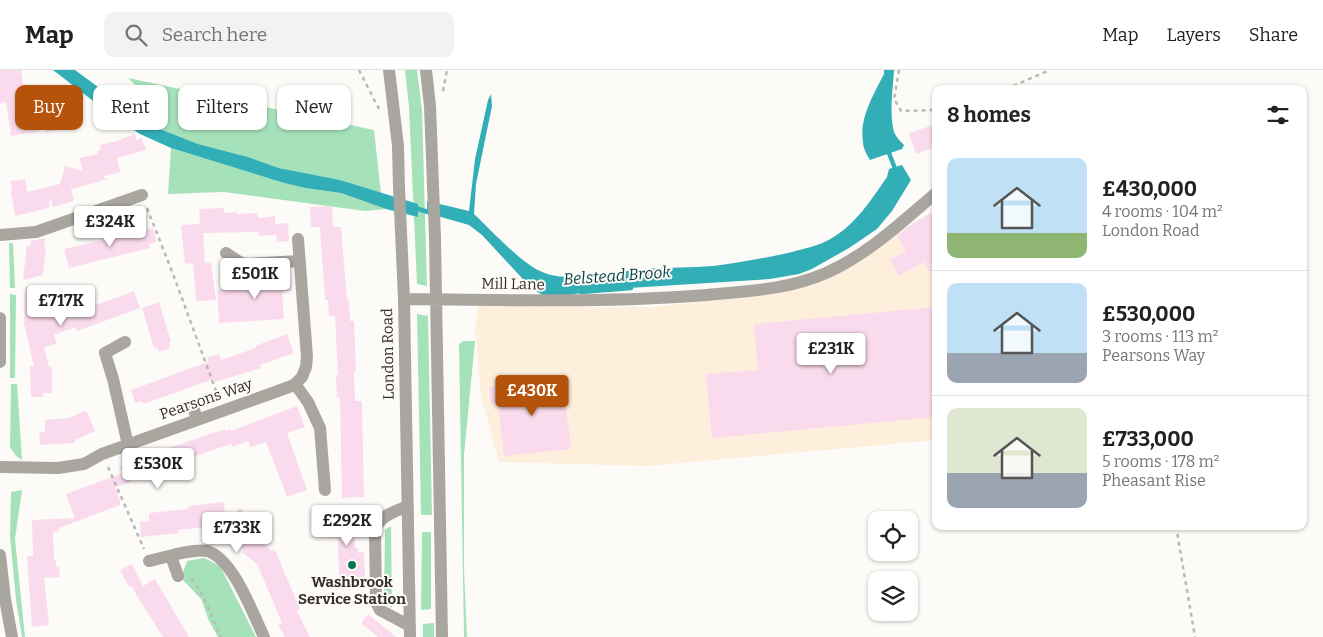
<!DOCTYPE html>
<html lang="en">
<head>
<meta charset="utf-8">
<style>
	body { margin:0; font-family:Bitter,serif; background:#f2f2f2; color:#222; height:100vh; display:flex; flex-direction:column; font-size:19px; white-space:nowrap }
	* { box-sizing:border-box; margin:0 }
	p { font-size:16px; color:#767676 }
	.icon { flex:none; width:28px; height:28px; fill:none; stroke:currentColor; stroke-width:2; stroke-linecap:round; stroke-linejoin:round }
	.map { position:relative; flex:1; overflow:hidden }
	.drawer { position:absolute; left:932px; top:15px; width:375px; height:445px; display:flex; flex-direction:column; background:#fff; border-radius:10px; box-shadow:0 1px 4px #0004 }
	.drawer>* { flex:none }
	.top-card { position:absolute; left:15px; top:15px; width:475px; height:45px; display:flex; gap:10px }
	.buttons { position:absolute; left:868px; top:441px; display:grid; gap:10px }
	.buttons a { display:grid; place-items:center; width:50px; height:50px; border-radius:10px; background:#fff; box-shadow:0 1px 4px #0004; font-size:25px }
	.price { position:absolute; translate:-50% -42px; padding:0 11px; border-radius:5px; background:#fff; color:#222; font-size:16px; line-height:32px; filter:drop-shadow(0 1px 2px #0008) }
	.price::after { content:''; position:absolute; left:50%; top:30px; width:15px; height:11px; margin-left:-8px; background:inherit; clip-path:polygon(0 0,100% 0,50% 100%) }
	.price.selected { background:#b45309; color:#fff }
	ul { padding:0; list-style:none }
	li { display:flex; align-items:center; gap:15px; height:125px; padding:0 15px }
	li+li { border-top:1px solid #e0e0e0 }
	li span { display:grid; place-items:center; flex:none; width:140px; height:100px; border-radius:10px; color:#555 }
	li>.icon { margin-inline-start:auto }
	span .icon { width:60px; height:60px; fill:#fffc; stroke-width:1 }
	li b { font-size:21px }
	h2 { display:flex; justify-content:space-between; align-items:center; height:60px; padding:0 15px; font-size:21px }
	.tag { padding:0 18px; border-radius:10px; background:#fff; box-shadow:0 1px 4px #0004; font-size:18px; line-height:45px }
	.tag.selected { background:#b45309; color:#fff }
	header { display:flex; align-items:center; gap:30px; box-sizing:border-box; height:70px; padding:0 25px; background:#fff; border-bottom:1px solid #e0e0e0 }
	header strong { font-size:24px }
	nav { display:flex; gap:28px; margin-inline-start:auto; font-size:18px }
	.search { width:350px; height:45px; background:#f2f2f2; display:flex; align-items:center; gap:12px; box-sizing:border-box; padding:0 18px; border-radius:10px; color:#767676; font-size:19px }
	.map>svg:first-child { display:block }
	.industrial { fill:#fdefdb }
	.green { fill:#a5e2ba }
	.water { fill:#32afb6 }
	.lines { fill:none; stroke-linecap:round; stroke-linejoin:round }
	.stream { stroke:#32afb6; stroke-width:4.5 }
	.building { fill:#fadbed }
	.path { stroke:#bcb9b5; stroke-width:2.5; stroke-dasharray:4 4; stroke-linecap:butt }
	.minor { stroke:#a9a59f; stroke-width:12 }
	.poi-dot { fill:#037651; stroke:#fdfbf8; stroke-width:2 }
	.labels { text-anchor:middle; stroke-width:4; stroke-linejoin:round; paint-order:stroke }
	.street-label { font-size:15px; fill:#342f2b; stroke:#fdfbf8 }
	.poi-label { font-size:15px; font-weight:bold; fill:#342f2b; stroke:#fdfbf8 }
	.water-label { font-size:16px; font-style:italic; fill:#063f42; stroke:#fdfbf8 }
</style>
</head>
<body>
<header>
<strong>Map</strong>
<div class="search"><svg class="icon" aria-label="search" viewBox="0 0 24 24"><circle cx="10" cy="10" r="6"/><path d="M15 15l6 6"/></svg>Search here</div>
<nav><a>Map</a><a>Layers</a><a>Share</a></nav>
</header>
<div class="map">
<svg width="1323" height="567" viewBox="0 0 1323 567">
	<rect width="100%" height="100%" fill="#fdfbf8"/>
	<path class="industrial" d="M 936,139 L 936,370 L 648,396 L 499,392 L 481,325 L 475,258 L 478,236 L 652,237 L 787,222 L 834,201 Z"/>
	<path class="green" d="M 405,0 L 417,0 L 422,40 L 427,216 L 417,214 L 409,37 Z
		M 128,8 L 374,60 L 381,124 L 340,110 L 279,98 L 248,87 L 198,74 L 160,59 L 164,43 Z
		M 171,78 L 284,113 L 305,118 L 341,123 L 386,139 L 365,141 L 224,122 L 168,124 Z
		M 9,173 L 13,173 L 15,218 L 10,218 Z
		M 10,224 L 16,225 L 15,308 L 10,308 Z
		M 417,244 L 428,246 L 432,445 L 421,445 Z
		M 463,271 L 475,271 L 464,385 L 464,499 L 467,567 L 464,567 L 459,274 Z
		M 11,314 L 17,314 L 22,390 L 16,386 L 10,377 Z
		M 22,420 L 15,469 L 25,567 L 22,567 L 16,530 L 10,466 L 11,422 Z
		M 391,456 L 392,538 L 384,532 L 385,460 Z
		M 422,462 L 431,462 L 431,539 L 421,540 Z
		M 204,488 L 220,496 L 256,567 L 218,567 L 209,551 L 201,529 L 181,508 L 187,491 Z
		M 434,553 L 434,567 L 423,567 L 423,554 Z"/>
	<path class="water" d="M 53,0 L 75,0 L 132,42 L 160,59 L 198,74 L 248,87 L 279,98 L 340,110 L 418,134 L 418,147 L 386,139 L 341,123 L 305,118 L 284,113 L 171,78 L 140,64 L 118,50 Z
		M 884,0 L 894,0 C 893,18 889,45 894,62 C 896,67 900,71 904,75 L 902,79 L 870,90 C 867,85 863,78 863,72 C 859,48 874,24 884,4 Z
		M 491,24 L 492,36 L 476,114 L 474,144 C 491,160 520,192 540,201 C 569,215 614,201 645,199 C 668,197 691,198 713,196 C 739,193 764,188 788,183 C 803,179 819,176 832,168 C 856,154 871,130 887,107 L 889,99 L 902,95 L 911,110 L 892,141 L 877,159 L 849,178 L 812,199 L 799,204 L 770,209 L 597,220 L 559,227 L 543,225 L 532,219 L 482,165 L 469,155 L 427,143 L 427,131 L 469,141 L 475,89 L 488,30 Z"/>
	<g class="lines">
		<path class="stream" d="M 887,78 L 896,101
			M 415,138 L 431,143
			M 581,222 L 631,218"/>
	</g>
	<path class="building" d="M 0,0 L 21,0 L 28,44 L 36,43 L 39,61 L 11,66 L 6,32 L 0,33 Z
		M 63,48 L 64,59 L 46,62 L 44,51 Z
		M 936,54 L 936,77 L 916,84 L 909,63 Z
		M 135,64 L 136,70 L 142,68 L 146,80 L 117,88 L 120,102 L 104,106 L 104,108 L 108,109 L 71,119 L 74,131 L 53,137 L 50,127 L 49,138 L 15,146 L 11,122 L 12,122 L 11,111 L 25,109 L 27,122 L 60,114 L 65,96 L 83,101 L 79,88 L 98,84 L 97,81 L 101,80 L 100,75 L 121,70 L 121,69 Z
		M 332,136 L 333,157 L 341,157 L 347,230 L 349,230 L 350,251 L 354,251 L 356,301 L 354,301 L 355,331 L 362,331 L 364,427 L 342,428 L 340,328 L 337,328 L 336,305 L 338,305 L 335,246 L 329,246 L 328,230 L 325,230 L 320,157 L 311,157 L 310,137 Z
		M 224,138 L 224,143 L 237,142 L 237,144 L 257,143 L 258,148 L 275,146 L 275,154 L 288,153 L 289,171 L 277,172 L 276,165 L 259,166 L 259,162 L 203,163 L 205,193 L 211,192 L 216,230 L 196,231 L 193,193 L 185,194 L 181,155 L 200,154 L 199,139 Z
		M 936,140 L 936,213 L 924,192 L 899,206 L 890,190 L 906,181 L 897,166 L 912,154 Z
		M 153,158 L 157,172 L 149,174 L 150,178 L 69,198 L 64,179 L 104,170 L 104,171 Z
		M 44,168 L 45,168 L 44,177 L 46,177 L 43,205 L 23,210 L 27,175 L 30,176 L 31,171 Z
		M 291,202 L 292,221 L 282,221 L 284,249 L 219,253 L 217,220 L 251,218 L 251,214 L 267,213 L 266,203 Z
		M 25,217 L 60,220 L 58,249 L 134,221 L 140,238 L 77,261 L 75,257 L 54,265 L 57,274 L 44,277 L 49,297 L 52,297 L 52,323 L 43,323 L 43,327 L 31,327 L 30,296 L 34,296 L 24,254 Z
		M 159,232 L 171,272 L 169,273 L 170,278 L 159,282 L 157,277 L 154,278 L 142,238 Z
		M 936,237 L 936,347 L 712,368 L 706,304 L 758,300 L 754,254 Z
		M 287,264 L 294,283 L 260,295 L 261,298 L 215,312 L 214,309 L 143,334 L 142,331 L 135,333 L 131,320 L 208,292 L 207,288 L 219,284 L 221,290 L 256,278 L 255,276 Z
		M 559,309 L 562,337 L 566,337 L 571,379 L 504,386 L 498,333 L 491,334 L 489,317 Z
		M 297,336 L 305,357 L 287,363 L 307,420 L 287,427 L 266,372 L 250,377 L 248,371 L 232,377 L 231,374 L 130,408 L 131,412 L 115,417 L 120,431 L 120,435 L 59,458 L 60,461 L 53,462 L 54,490 L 56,490 L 56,497 L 59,496 L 60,507 L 44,508 L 49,555 L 32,557 L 27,486 L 33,486 L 32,450 L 75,448 L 66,424 L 123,403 L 120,397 L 125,396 L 124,393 L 225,359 L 226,361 L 231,359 L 231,361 Z
		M 86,340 L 95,361 L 75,370 L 75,373 L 40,375 L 39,362 L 45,362 L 45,350 L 69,348 Z
		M 224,432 L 225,453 L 240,438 L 255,452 L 248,460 L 272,481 L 275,480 L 300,539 L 297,541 L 310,567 L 285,567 L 278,555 L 282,553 L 257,494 L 242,482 L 244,480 L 236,474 L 240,469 L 225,455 L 178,460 L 179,463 L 141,467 L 140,452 L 149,451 L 149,443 L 188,439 L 188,436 Z
		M 353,444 L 355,478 L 358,478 L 358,482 L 364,482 L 365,508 L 345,509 L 345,508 L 339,508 L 338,468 L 329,468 L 328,445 Z
		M 132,494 L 143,516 L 155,509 L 189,567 L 163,567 L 131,516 L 129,517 L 120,500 Z
		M 368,544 L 396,567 L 378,567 L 361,553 Z"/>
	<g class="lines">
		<path class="path" d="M 359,0 L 379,39
			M 899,0 L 894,29 L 901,41 L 936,40
			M 1006,19 L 1050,0
			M 443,21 L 447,0
			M 147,138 L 173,204 L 219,329
			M 108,397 L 144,479
			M 1176,456 L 1195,567
			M 191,509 C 206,525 211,548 221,567"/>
		<path class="minor" d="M 389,0 L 398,76 L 399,117 L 404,229 L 410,567
			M 426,0 L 430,36 L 435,168 L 442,567
			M 0,165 L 36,162 L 142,125
			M 226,183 L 241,193 L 247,194 L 300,191
			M 247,194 L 247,207
			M 404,229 C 505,230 606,233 707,225 C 748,221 787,220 826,203 C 867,185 902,152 936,123
			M 0,248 L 0,292
			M 125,272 L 105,283 L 113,309 L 128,375
			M 295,314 L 308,332 L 320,358 L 325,420
			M 193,337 L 197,349
			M 0,397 L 58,398 L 84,394 L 102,384 L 289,317 L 295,314 L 302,307 L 306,297 L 307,287 L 298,169
			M 408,436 C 396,441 381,445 375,459 L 376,532 L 380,540 L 410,556
			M 0,485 L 5,529 L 12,567
			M 171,486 L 178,506
			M 149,491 C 164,488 192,478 207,481 C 233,488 253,544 264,567"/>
	</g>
	<circle class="poi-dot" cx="352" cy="495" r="5"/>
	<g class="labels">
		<g class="street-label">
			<text transform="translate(513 214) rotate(1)" y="5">Mill Lane</text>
			<text transform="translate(388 284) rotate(-91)" y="5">London Road</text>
			<text transform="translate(206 329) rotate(-19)" y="5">Pearsons Way</text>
		</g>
		<g class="poi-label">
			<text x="352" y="517">Washbrook<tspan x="352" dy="17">Service Station</tspan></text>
		</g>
		<g class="water-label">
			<text transform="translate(617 205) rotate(-4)" y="6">Belstead Brook</text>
		</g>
	</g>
</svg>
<div class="buttons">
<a><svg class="icon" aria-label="locate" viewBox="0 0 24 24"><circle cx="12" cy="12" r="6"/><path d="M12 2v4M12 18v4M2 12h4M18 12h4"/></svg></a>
<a><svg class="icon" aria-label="layers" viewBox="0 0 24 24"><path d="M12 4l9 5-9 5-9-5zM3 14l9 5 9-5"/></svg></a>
</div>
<b class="price" style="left:110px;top:178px">£324K</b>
<b class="price" style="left:255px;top:230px">£501K</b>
<b class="price" style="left:61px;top:257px">£717K</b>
<b class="price" style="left:831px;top:305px">£231K</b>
<b class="price selected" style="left:532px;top:347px">£430K</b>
<b class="price" style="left:158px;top:420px">£530K</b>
<b class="price" style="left:347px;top:477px">£292K</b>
<b class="price" style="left:237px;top:484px">£733K</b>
<div class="top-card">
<a class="tag selected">Buy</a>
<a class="tag">Rent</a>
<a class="tag">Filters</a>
<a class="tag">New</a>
</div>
<section class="drawer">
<h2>8 homes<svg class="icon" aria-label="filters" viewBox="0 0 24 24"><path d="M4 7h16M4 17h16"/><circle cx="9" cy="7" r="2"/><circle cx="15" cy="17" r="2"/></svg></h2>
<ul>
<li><span style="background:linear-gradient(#bfe0f5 75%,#8fb573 0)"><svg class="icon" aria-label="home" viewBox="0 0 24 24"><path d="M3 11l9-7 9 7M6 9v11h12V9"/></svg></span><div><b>£430,000</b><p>4 rooms · 104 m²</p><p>London Road</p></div></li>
<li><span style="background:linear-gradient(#bfe0f5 70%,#9aa5b1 0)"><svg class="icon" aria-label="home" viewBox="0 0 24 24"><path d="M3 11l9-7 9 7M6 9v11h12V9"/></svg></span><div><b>£530,000</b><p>3 rooms · 113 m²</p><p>Pearsons Way</p></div></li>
<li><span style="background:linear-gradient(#dfe7d0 65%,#9aa5b1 0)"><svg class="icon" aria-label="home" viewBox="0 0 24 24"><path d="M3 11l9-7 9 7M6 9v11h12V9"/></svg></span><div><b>£733,000</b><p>5 rooms · 178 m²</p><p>Pheasant Rise</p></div></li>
</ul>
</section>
</div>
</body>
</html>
